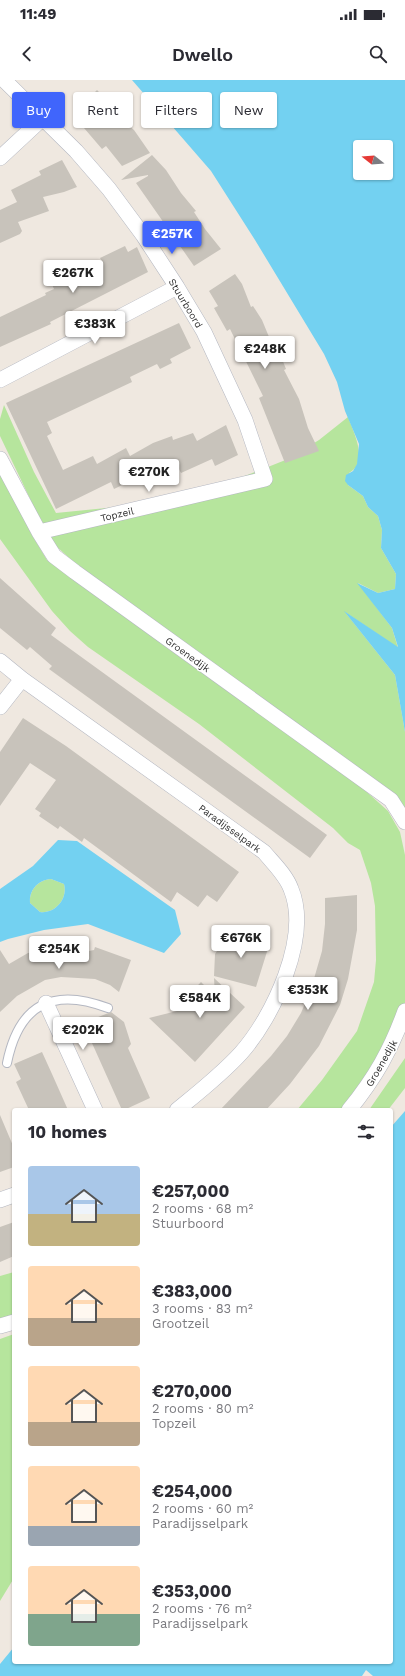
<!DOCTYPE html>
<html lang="en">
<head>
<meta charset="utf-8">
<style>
	body { margin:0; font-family:"Work Sans",sans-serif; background:#f2f2f3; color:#2b2b33; height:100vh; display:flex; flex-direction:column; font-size:15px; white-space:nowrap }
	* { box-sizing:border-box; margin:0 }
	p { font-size:13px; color:#7c7c81 }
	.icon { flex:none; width:22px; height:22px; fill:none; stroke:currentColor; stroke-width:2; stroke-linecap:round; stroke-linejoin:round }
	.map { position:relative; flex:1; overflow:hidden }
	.side { position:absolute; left:12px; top:1028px; width:381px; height:556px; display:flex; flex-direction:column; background:#fff; border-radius:4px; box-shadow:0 1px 3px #0004 }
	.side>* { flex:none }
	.guide { position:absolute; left:12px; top:12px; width:381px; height:36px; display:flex; gap:8px }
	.needle { width:26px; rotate:287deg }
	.buttons { position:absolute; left:353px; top:60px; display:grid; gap:8px }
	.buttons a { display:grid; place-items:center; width:40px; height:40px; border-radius:4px; background:#fff; box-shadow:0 1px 3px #0004; font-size:20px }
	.price { position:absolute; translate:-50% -34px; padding:0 9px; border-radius:4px; background:#fff; color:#222; font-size:13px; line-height:26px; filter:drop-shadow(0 1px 2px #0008) }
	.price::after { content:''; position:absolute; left:50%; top:24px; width:12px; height:9px; margin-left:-6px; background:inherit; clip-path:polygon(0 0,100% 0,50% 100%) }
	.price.current { background:#4065fc; color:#fff }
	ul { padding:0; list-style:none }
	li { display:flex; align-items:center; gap:12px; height:100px; padding:0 16px }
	li span { display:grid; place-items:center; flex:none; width:112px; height:80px; border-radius:4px; color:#555 }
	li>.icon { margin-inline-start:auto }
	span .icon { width:48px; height:48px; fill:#fffc; stroke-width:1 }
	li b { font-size:17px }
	h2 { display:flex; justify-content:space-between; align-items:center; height:48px; padding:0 16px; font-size:17px }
	.pill { padding:0 14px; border-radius:4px; background:#fff; box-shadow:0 1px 3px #0004; font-size:14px; line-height:36px }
	.pill.current { background:#4065fc; color:#fff }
	.status { display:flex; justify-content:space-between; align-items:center; height:28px; padding:0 20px; background:#fff; direction:ltr }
	.status svg { height:11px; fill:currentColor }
	header { display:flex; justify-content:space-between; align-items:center; height:52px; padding:0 16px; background:#fff; font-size:18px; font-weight:600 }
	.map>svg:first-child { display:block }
	.green { fill:#b6e59d }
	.water { fill:#73d1f1; fill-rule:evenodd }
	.building { fill:#c8c3bb }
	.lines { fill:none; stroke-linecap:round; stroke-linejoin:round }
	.service-casing { stroke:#b4b7c1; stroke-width:10 }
	.minor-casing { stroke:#b4b7c1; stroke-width:16 }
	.service { stroke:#fff; stroke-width:8 }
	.minor { stroke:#fff; stroke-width:15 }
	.labels { text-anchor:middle; stroke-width:3; stroke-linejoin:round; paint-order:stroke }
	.street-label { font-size:10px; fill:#2e2e2e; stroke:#fff }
</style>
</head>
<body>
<div class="status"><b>11:49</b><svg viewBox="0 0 49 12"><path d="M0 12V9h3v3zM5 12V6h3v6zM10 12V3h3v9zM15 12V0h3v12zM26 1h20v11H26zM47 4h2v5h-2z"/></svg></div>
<header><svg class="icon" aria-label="back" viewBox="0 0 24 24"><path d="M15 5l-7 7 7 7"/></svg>Dwello<svg class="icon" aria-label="search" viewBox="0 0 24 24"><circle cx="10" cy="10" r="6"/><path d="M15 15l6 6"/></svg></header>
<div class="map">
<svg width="405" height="1596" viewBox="0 0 405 1596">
	<rect width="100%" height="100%" fill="#efe8e0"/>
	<path class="green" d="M 4,325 L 34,392 L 56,433 L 136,425 L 222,405 L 288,379 L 319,360 L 348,337 C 354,353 369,382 349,393 L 348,405 L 363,416 L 368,427 L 378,436 L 382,450 L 381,468 L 396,494 L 395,509 L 378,513 L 358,503 L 392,548 L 398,568 L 345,532 L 395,595 L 405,652 L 405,729 L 77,485 L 56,466 L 34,427 L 0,356 L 0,339 Z
		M 0,391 L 32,455 L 47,480 L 349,696 L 388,731 L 400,752 L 405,775 L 405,927 L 351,1030 L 297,1030 L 322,1000 L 357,951 L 374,902 L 376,880 L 375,826 L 371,803 L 360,770 L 348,763 L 333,748 L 199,644 L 88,567 L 70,551 L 52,531 L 0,459 Z
		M 51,799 L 64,804 C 68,818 56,834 40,832 L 30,823 C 29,810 38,800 51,799 Z
		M 405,978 L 405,1008 L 388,1030 L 369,1030 Z
		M 14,1192 L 14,1235 L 0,1239 L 0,1196 Z
		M 14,1254 L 14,1498 L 0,1521 L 0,1259 Z"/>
	<path class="water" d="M 132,0 L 405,0 L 405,652 L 395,595 L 344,531 L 398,567 L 392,548 L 357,503 L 378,513 L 395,509 L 396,494 L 381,468 L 382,450 L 378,436 L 368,427 L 363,416 L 348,405 L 345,401 L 346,395 L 353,391 L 357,384 L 359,364 L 345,331 L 337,302 L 324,274 L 255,160 L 211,91 ZM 360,67 L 386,67 L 386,93 L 360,93 Z
		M 58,760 L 77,761 L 175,830 L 181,854 L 164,873 L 88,844 L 44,850 L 8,859 L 0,862 L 0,809 L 33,786 ZM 51,799 L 64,804 C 68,818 56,834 40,832 L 30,823 C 29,810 38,800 51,799 Z
		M 405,1031 L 405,1596 L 373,1596 L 366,1590 L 362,1596 L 0,1596 L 0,1584 L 14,1567 L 14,1582 L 391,1582 L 391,1047 Z"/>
	<path class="building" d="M 97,10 L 108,21 L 120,40 L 121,39 L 134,50 L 150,73 L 122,86 L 106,66 L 102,69 L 84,48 L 87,45 L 75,32 Z
		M 152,75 L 166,90 L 181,113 L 196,131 L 194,132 L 205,149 L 221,169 L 194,186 L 136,103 L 148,96 L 148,95 L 121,100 Z
		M 62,80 L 77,107 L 64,112 L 43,117 L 49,131 L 18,142 L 22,151 L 20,154 L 0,163 L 0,130 L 17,122 L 11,110 L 41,95 L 39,91 Z
		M 125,166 L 128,172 L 137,167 L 148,192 L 50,242 L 51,244 L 0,267 L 0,237 L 46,215 L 45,213 L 54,209 L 51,202 L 63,196 L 66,203 L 95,189 L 94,188 L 103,183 L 100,178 Z
		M 235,194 L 242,204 L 251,227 L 253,226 L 262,240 L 274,269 L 282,279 L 286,289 L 284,290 L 299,319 L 308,348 L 319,371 L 285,383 L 259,318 L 263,316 L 230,249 L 227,251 L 214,228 L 218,226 L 209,211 Z
		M 179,243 L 191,268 L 170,279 L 172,283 L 160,289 L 157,284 L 130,297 L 132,302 L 47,342 L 52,353 L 47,356 L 63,390 L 93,376 L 97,384 L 126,368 L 130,376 L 153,363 L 172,356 L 173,360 L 193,353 L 197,361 L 226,345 L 238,375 L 215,386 L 212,379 L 181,393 L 178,387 L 148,401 L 145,394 L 114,409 L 111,402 L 56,429 L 6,323 Z
		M 0,498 L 56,548 L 51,555 L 327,755 L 310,778 L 60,597 L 49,589 L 52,586 L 30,567 L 27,570 L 0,548 Z
		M 23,638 L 66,666 L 239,792 L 217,822 L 207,815 L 198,827 L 177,812 L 171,822 L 84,758 L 82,762 L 60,746 L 58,749 L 39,736 L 41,733 L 35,729 L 56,700 L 30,683 L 0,726 L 0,672 Z
		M 357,815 L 357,850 L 348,899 L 340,925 L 319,966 L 290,1004 L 266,1030 L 220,1030 L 271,976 L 287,956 L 301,933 L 311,909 L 322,871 L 325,844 L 325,818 Z
		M 231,850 L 270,862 L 256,907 L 214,896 L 215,874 Z
		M 65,865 L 66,868 L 79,873 L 94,870 L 95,867 L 131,880 L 119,912 L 110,905 L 95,899 L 61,897 L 45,900 L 17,916 L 0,932 L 0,870 L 9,884 L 28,873 Z
		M 214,898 L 245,927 L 195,982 L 149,938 L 189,928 L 182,922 L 201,902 L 215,916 Z
		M 111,932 L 124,942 L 131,964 L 128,968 L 150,1018 L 124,1030 L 122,1030 L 83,943 Z
		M 42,972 L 52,994 L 68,1030 L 29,1030 L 16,1002 L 21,999 L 14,984 Z
		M 0,1035 L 14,1068 L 14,1087 L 0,1092 Z
		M 14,1142 L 14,1176 L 0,1182 L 0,1147 Z"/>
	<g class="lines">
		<g class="service-casing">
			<path id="service" d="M 7,983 C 19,924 53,907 108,928"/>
		</g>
		<g class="minor-casing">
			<path id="minor" d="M 4,0 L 76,71 L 109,109 L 143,155 L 177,207 L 204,252 L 245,340 L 265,399 L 39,452
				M 0,78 L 43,38
				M 0,300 L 177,207
				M 0,379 L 39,452 L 54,476 L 75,492 L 391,720 L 405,742
				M 0,581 L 22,599 L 264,772 C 273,783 286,795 291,809 C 311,857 273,937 241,973 C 222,994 199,1012 177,1030
				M 0,627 L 22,599
				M 46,923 L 95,1030
				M 349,1030 C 375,998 391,970 405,931
				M 0,1120 L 14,1115
				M 0,1246 L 14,1242"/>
		</g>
		<use href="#service" class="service"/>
		<use href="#minor" class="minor"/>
	</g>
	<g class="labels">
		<g class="street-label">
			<text transform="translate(186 223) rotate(59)" y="4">Stuurboord</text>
			<text transform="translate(117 434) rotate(-13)" y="4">Topzeil</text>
			<text transform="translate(188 574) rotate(36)" y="4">Groenedijk</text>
			<text transform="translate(230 748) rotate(36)" y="4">Paradijsselpark</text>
			<text transform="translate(381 983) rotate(-60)" y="4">Groenedijk</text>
		</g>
	</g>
</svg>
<div class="buttons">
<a><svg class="needle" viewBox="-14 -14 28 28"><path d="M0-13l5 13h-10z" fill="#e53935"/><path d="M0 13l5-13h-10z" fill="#7c7c81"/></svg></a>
</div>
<b class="price current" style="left:172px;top:175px">€257K</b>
<b class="price" style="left:73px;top:214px">€267K</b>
<b class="price" style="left:95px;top:265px">€383K</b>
<b class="price" style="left:265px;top:290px">€248K</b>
<b class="price" style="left:149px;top:413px">€270K</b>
<b class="price" style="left:241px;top:879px">€676K</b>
<b class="price" style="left:59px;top:890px">€254K</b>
<b class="price" style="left:308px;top:931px">€353K</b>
<b class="price" style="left:200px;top:939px">€584K</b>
<b class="price" style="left:83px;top:971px">€202K</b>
<div class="guide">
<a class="pill current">Buy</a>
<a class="pill">Rent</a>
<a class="pill">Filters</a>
<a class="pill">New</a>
</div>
<section class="side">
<h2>10 homes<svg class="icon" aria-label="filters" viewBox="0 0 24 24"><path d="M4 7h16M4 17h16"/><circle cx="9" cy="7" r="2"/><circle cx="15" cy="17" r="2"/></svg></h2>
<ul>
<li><span style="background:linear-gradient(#a9c7e8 60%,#c2b280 0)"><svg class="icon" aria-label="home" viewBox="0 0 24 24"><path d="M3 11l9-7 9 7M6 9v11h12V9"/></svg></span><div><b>€257,000</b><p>2 rooms · 68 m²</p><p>Stuurboord</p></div></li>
<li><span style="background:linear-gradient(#ffd9b3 65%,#b9a48a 0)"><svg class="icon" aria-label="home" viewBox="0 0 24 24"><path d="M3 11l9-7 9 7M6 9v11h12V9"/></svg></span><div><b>€383,000</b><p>3 rooms · 83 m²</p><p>Grootzeil</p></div></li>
<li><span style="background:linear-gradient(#ffd9b3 70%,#b9a48a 0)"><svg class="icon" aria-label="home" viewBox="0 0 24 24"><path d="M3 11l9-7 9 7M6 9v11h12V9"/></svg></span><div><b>€270,000</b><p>2 rooms · 80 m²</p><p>Topzeil</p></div></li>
<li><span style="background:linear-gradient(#ffd9b3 75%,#9aa5b1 0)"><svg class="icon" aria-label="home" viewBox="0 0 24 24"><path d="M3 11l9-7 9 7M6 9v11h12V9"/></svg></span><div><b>€254,000</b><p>2 rooms · 60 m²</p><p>Paradijsselpark</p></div></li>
<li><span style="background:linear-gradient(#ffd9b3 60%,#7fa58c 0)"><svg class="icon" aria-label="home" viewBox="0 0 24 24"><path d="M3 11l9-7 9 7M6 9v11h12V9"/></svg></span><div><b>€353,000</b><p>2 rooms · 76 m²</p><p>Paradijsselpark</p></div></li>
</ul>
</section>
</div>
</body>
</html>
